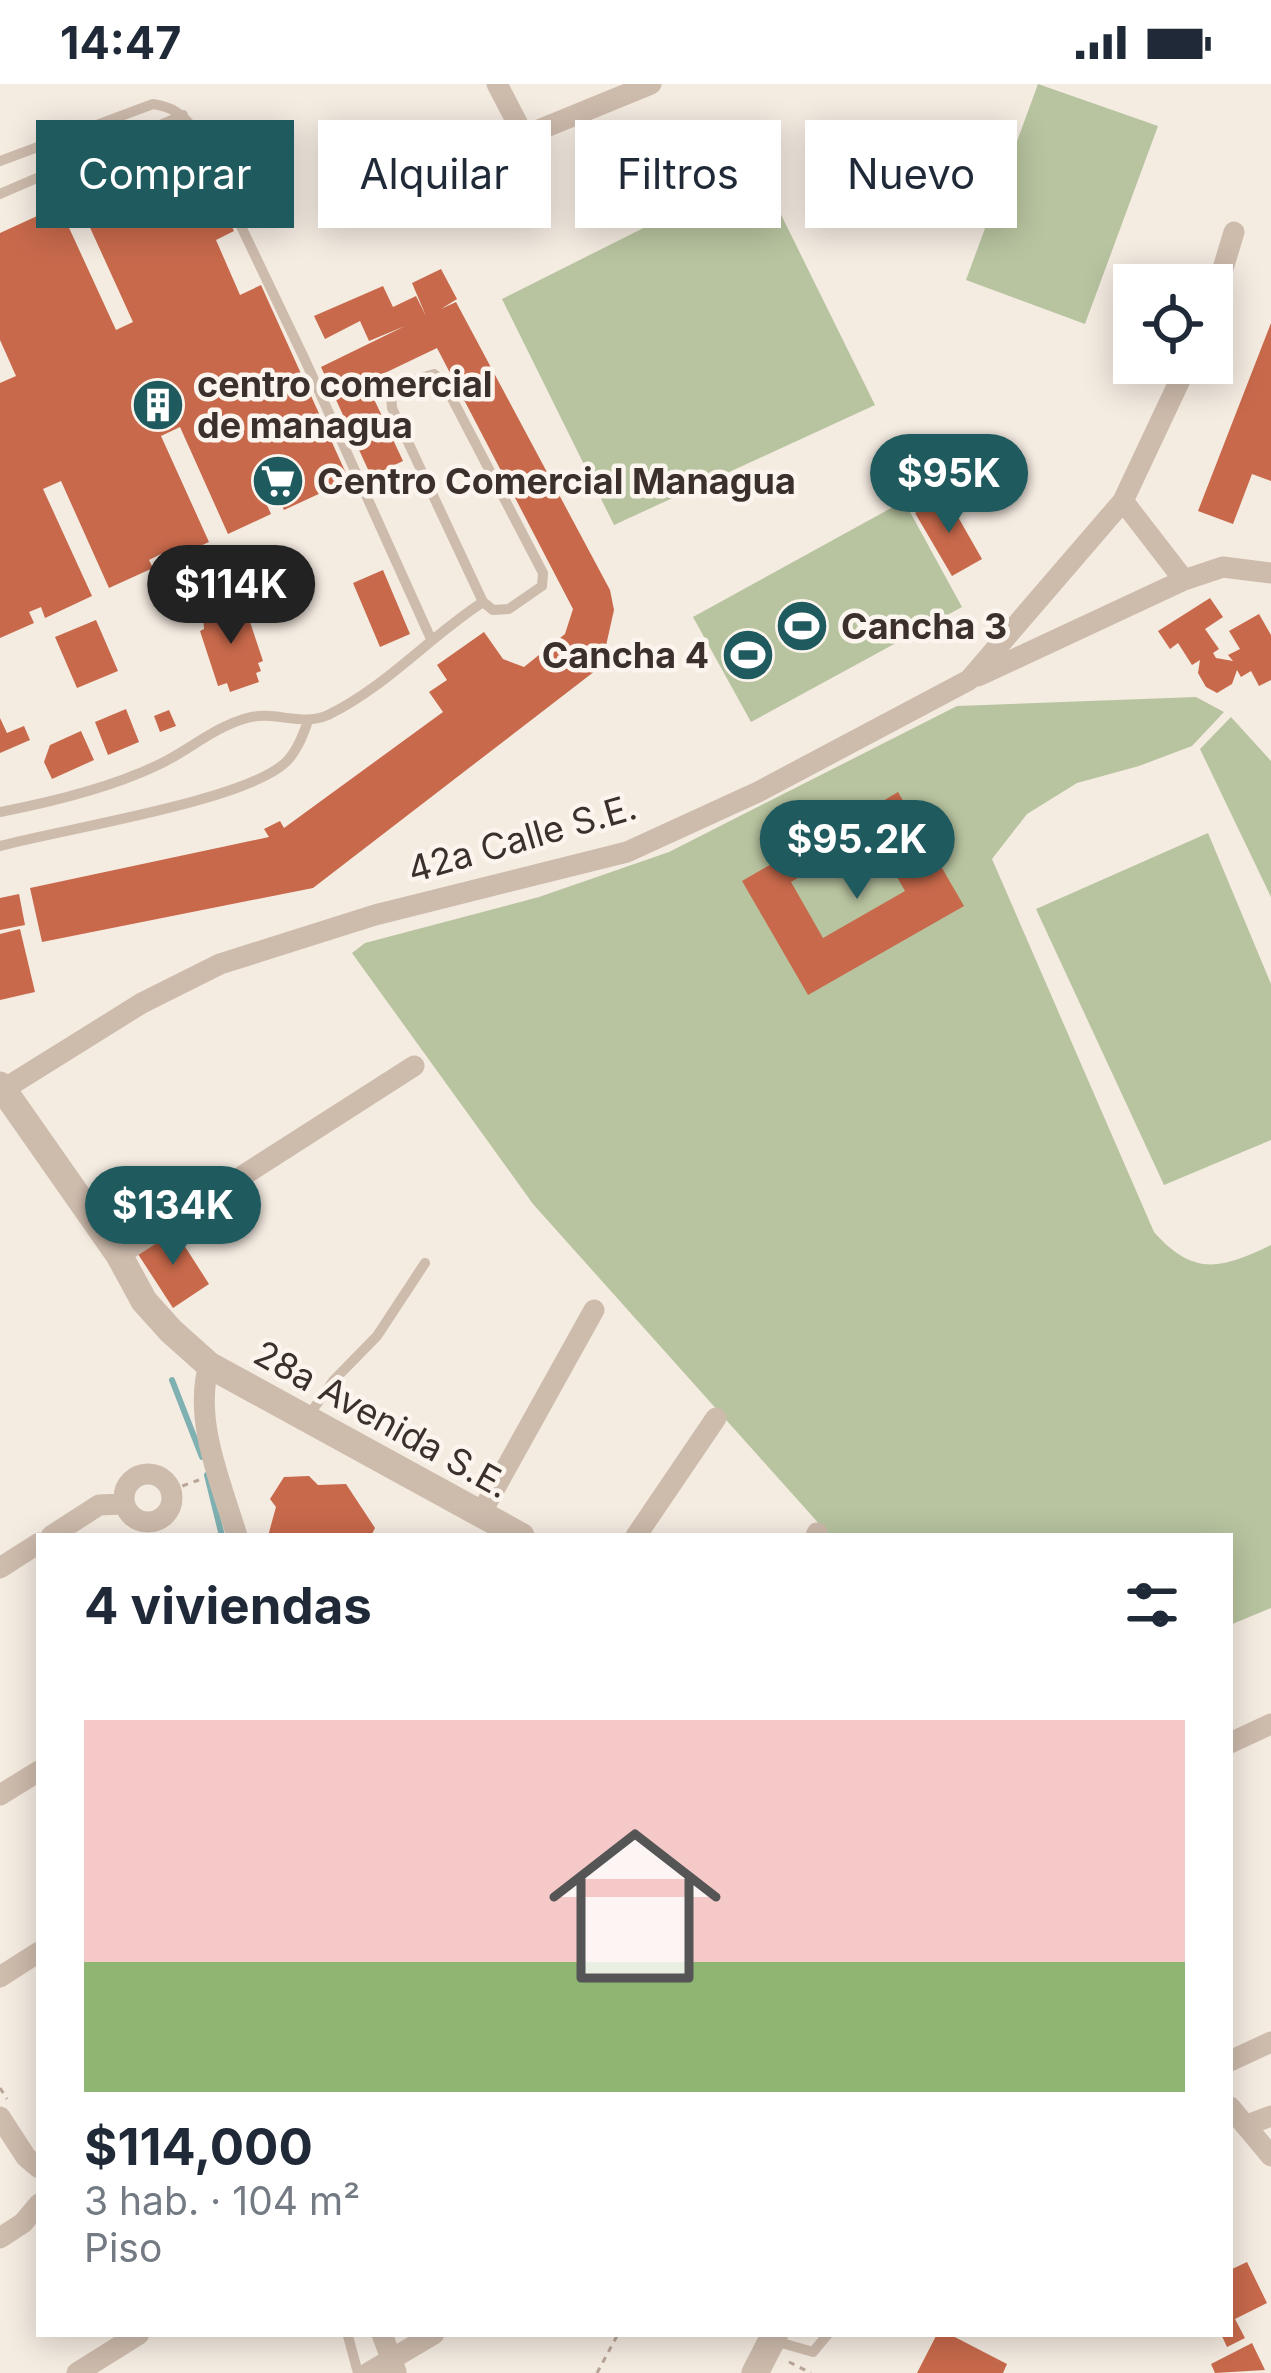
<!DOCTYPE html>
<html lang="es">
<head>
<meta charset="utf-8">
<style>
	body { margin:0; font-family:Inter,sans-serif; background:#f6f6f7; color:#1f2937; height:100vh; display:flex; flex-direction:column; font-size:45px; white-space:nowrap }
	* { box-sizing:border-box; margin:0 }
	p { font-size:39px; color:#747a83 }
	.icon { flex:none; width:66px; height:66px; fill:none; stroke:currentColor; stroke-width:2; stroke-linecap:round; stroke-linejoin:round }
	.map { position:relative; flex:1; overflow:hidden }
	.side { position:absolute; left:36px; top:1449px; width:1197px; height:804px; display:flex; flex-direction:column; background:#fff; border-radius:0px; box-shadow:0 6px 30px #0003 }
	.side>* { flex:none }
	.top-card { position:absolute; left:36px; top:36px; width:1200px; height:108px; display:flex; gap:24px }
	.buttons { position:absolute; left:1113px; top:180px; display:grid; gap:24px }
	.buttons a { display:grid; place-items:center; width:120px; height:120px; border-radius:0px; background:#fff; box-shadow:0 6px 30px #0003; font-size:60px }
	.price { position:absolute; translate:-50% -102px; padding:0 27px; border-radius:42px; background:#1f5a5e; color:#fff; font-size:39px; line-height:78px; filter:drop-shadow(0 3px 6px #0008) }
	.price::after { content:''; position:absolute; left:50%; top:72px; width:36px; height:27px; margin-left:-18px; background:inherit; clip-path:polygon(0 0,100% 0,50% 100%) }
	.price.current { background:#222; color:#fff }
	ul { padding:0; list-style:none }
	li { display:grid; align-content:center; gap:24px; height:636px; padding:0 48px }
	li+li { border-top:3px solid #e0e1e3 }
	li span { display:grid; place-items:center; height:372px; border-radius:0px; color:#555 }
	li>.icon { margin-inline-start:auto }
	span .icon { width:216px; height:216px; fill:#fffc; stroke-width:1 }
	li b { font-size:51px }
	h2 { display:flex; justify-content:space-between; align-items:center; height:144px; padding:0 48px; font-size:51px }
	.chip { padding:0 42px; border-radius:0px; background:#fff; box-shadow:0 6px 30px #0003; font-size:42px; line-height:108px }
	.chip.current { background:#1f5a5e; color:#fff }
	.status { display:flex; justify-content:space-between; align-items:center; height:84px; padding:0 60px; background:#fff; direction:ltr }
	.status svg { height:33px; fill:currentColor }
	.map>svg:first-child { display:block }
	.green { fill:#b8c4a0 }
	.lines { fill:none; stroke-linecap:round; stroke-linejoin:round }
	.stream { stroke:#7fb0b2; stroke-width:6 }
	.building { fill:#c8694b }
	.path { stroke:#b9a596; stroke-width:3; stroke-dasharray:6 6; stroke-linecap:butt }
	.service { stroke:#cdbbac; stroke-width:10 }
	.minor { stroke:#cdbbac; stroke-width:21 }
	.tertiary { stroke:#cdbbac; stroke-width:27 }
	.labels { text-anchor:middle; stroke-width:9; stroke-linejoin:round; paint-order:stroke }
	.poi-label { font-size:36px; font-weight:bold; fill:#3b302b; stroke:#fbf5ee; text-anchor:start }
	.street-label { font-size:36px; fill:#3b302b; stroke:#fbf5ee }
</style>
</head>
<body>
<div class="status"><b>14:47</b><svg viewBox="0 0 49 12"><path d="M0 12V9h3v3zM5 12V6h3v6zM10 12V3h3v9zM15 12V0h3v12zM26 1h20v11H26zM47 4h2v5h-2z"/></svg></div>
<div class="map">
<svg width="1271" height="2289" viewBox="0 0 1271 2289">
	<rect width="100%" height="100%" fill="#f4ebe1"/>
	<path class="green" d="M 1038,0 L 1158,42 L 1085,240 L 966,196 Z
		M 759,86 L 875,321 L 614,441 L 502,215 Z
		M 904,417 L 962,523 L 751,638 L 693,533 Z
		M 1196,613 L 1224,628 L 1192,662 L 1139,682 L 1077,699 L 1027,730 L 992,775 L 1154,1148 C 1194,1193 1221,1185 1271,1161 L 1271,1524 L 1230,1541 L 1230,1452 L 830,1452 L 533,1120 L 352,869 L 365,859 L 539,813 L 669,768 L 957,622 Z
		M 1231,633 L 1271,677 L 1271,813 L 1200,665 Z
		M 1208,749 L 1271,900 L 1271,1056 L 1164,1101 L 1036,825 Z"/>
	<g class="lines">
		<path class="stream" d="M 172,1296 L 202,1373
			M 207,1391 L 222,1452"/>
	</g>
	<path class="building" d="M 195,61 L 234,147 L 216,156 L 240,211 L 261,201 L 349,396 L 284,426 L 279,416 L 267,421 L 271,430 L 228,450 L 180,343 L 161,352 L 209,458 L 165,478 L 161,470 L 149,476 L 153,484 L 109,504 L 61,397 L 43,405 L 92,512 L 45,534 L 41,523 L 29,528 L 34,539 L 0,554 L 0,299 L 16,292 L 0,256 L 0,149 L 59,122 L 116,246 L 133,238 L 77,115 Z
		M 441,185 L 457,215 L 441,225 L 456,218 L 610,506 L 614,526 L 605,566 L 595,587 L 313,804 L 42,858 L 30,804 L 269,753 L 264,745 L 280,737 L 284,744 L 443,628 L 429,608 L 447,596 L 437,581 L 484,548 L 503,575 L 524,583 L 565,550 L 573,525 L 437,264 L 366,298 L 403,377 L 371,392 L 321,283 L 405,242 L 369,257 L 360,237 L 325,255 L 314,232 L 383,202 L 393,223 L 416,212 L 426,232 L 412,199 Z
		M 1271,239 L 1271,397 L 1252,390 L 1233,440 L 1198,427 Z
		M 946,412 L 982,475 L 952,492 L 915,429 Z
		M 383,486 L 410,550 L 380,563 L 353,499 Z
		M 1210,514 L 1223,533 L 1205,545 L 1219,565 L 1213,569 L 1216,574 L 1233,577 L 1228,571 L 1240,565 L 1229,547 L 1259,530 L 1271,551 L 1271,596 L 1259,602 L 1251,587 L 1241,593 L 1237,586 L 1232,600 L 1217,609 L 1206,603 L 1198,589 L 1200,576 L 1192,581 L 1178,559 L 1170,565 L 1158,547 Z
		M 232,519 L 235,527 L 241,525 L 244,533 L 248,532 L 263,577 L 258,579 L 261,587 L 256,589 L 259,598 L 230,608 L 227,599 L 218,602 L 200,547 L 204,545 L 203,529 Z
		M 96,536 L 118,587 L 77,604 L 55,553 Z
		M 126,625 L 139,658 L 108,671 L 95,638 Z
		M 169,626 L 176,642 L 160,648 L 154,632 Z
		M 0,634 L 7,649 L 24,642 L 30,656 L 0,669 Z
		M 81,647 L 94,676 L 52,695 L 44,678 L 50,661 Z
		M 898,708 L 964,822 L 808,911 L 742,797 L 799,764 L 811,786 L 791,798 L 823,854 L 905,807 L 861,730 Z
		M 19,810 L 25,841 L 0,846 L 0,814 Z
		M 20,845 L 35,908 L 0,916 L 0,850 Z
		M 173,1144 L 209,1200 L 173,1224 L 136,1167 Z
		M 309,1392 L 318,1401 L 346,1400 L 375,1444 L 371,1452 L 268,1452 L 276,1423 L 270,1415 L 284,1393 Z
		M 1247,2178 L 1267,2219 L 1235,2235 L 1245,2254 L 1227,2263 L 1221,2250 L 1230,2250 L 1230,2186 Z
		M 937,2250 L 949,2250 L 1007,2280 L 1003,2289 L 917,2289 Z
		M 1252,2259 L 1265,2286 L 1215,2289 L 1211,2280 Z"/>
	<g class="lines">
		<path class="path" d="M 171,1406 L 199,1396
			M 155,1438 L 161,1452
			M 0,2004 L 7,2015
			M 789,2278 L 811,2289
			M 597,2289 L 618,2250"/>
		<path class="service" d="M 0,77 L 153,20 C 173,23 182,30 195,46 L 305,276 L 431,555
			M 0,110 L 183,31
			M 434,290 L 444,299 L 543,489 L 542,502 L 509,525 L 493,526 L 483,518 L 392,324 L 391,311 L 401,300 Z
			M 0,728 C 52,718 110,704 158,681 C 188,667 214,643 247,634 C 274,626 301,643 328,631 C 386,603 429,553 483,518
			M 0,762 C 62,745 246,717 286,678 C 297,667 303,651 308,637
			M 307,1334 L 333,1297 L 377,1252 L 425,1179
			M 348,2252 L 358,2289
			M 775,2257 L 813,2268 L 828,2250"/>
		<path class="minor" d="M 524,52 L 651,0
			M 457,85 L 524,52 L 497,0
			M 1212,221 L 1234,148
			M 1123,417 L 1184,496
			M 978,592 L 1184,496 L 1223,483 L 1271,489
			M 4,1005 L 142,919 L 220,880 L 375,831 L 627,768 L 758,708 L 969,596 L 1123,417 L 1188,279
			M 119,1171 L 414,982
			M 209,1281 C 193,1336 221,1399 237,1452
			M124 1414a24 24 0 1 1 48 0a24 24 0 1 1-48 0Z
			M 480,1431 L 594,1226
			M 51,1452 L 99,1421 L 123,1420
			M 636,1452 L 716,1334
			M 816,1452 L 817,1449
			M 0,1484 L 39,1459
			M 1230,1659 L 1271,1640
			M 0,1711 L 39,1687
			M 0,1893 L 39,1868
			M 1230,1977 L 1271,1958
			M 1230,2023 L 1271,2072
			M 0,2033 L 26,2073 L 39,2084
			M 1247,2041 L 1271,2032
			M 0,2154 L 23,2139 L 39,2120
			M 382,2250 L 396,2288
			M 77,2289 L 139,2250
			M 368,2289 L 434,2250"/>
		<path class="tertiary" d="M 0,1001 L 119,1171 L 144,1217 L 171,1247 L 209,1281 L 521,1452
			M 755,2289 L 775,2250"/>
	</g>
	<defs>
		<g id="building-disc" transform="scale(2.7)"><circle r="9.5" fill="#1f5a5e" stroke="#fbf5ee"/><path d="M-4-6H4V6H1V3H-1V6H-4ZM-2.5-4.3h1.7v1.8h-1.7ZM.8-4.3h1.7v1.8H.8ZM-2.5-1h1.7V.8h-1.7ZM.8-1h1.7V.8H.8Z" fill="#fff"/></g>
		<g id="supermarket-disc" transform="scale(2.7)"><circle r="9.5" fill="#1f5a5e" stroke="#fbf5ee"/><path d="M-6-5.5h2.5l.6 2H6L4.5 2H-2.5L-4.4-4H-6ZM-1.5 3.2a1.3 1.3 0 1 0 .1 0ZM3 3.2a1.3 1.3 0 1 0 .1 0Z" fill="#fff"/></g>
		<g id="stadium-disc" transform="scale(2.7)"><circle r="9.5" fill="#1f5a5e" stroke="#fbf5ee"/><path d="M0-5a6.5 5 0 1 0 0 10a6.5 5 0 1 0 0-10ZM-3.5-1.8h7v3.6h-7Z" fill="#fff"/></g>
	</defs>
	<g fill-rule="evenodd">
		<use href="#building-disc" x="158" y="321"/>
		<use href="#supermarket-disc" x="278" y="397"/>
		<use href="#stadium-disc" x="802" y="542"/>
		<use href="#stadium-disc" x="748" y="571"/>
	</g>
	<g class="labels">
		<g class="poi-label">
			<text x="197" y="313">centro comercial<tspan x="197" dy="41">de managua</tspan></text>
			<text x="317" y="410">Centro Comercial Managua</text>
			<text x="841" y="555">Cancha 3</text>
			<text x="709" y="584" text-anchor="end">Cancha 4</text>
		</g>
		<g class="street-label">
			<text transform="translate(522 754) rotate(-16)" y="13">42a Calle S.E.</text>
			<text transform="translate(382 1335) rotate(29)" y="13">28a Avenida S.E.</text>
		</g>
	</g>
</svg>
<div class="buttons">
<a><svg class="icon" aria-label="locate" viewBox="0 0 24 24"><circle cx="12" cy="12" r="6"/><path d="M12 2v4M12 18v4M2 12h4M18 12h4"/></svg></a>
</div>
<b class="price" style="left:949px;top:452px">$95K</b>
<b class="price current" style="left:231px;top:563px">$114K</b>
<b class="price" style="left:857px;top:818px">$95.2K</b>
<b class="price" style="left:173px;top:1184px">$134K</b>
<div class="top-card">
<a class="chip current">Comprar</a>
<a class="chip">Alquilar</a>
<a class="chip">Filtros</a>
<a class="chip">Nuevo</a>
</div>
<section class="side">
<h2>4 viviendas<svg class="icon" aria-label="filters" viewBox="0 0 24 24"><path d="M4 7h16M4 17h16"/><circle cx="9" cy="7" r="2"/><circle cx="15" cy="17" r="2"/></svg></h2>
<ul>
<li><span style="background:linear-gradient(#f6c9c9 65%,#8fb573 0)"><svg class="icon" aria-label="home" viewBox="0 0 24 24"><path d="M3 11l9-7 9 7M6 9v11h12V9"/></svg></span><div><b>$114,000</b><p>3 hab. · 104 m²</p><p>Piso</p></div></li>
</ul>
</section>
</div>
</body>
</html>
